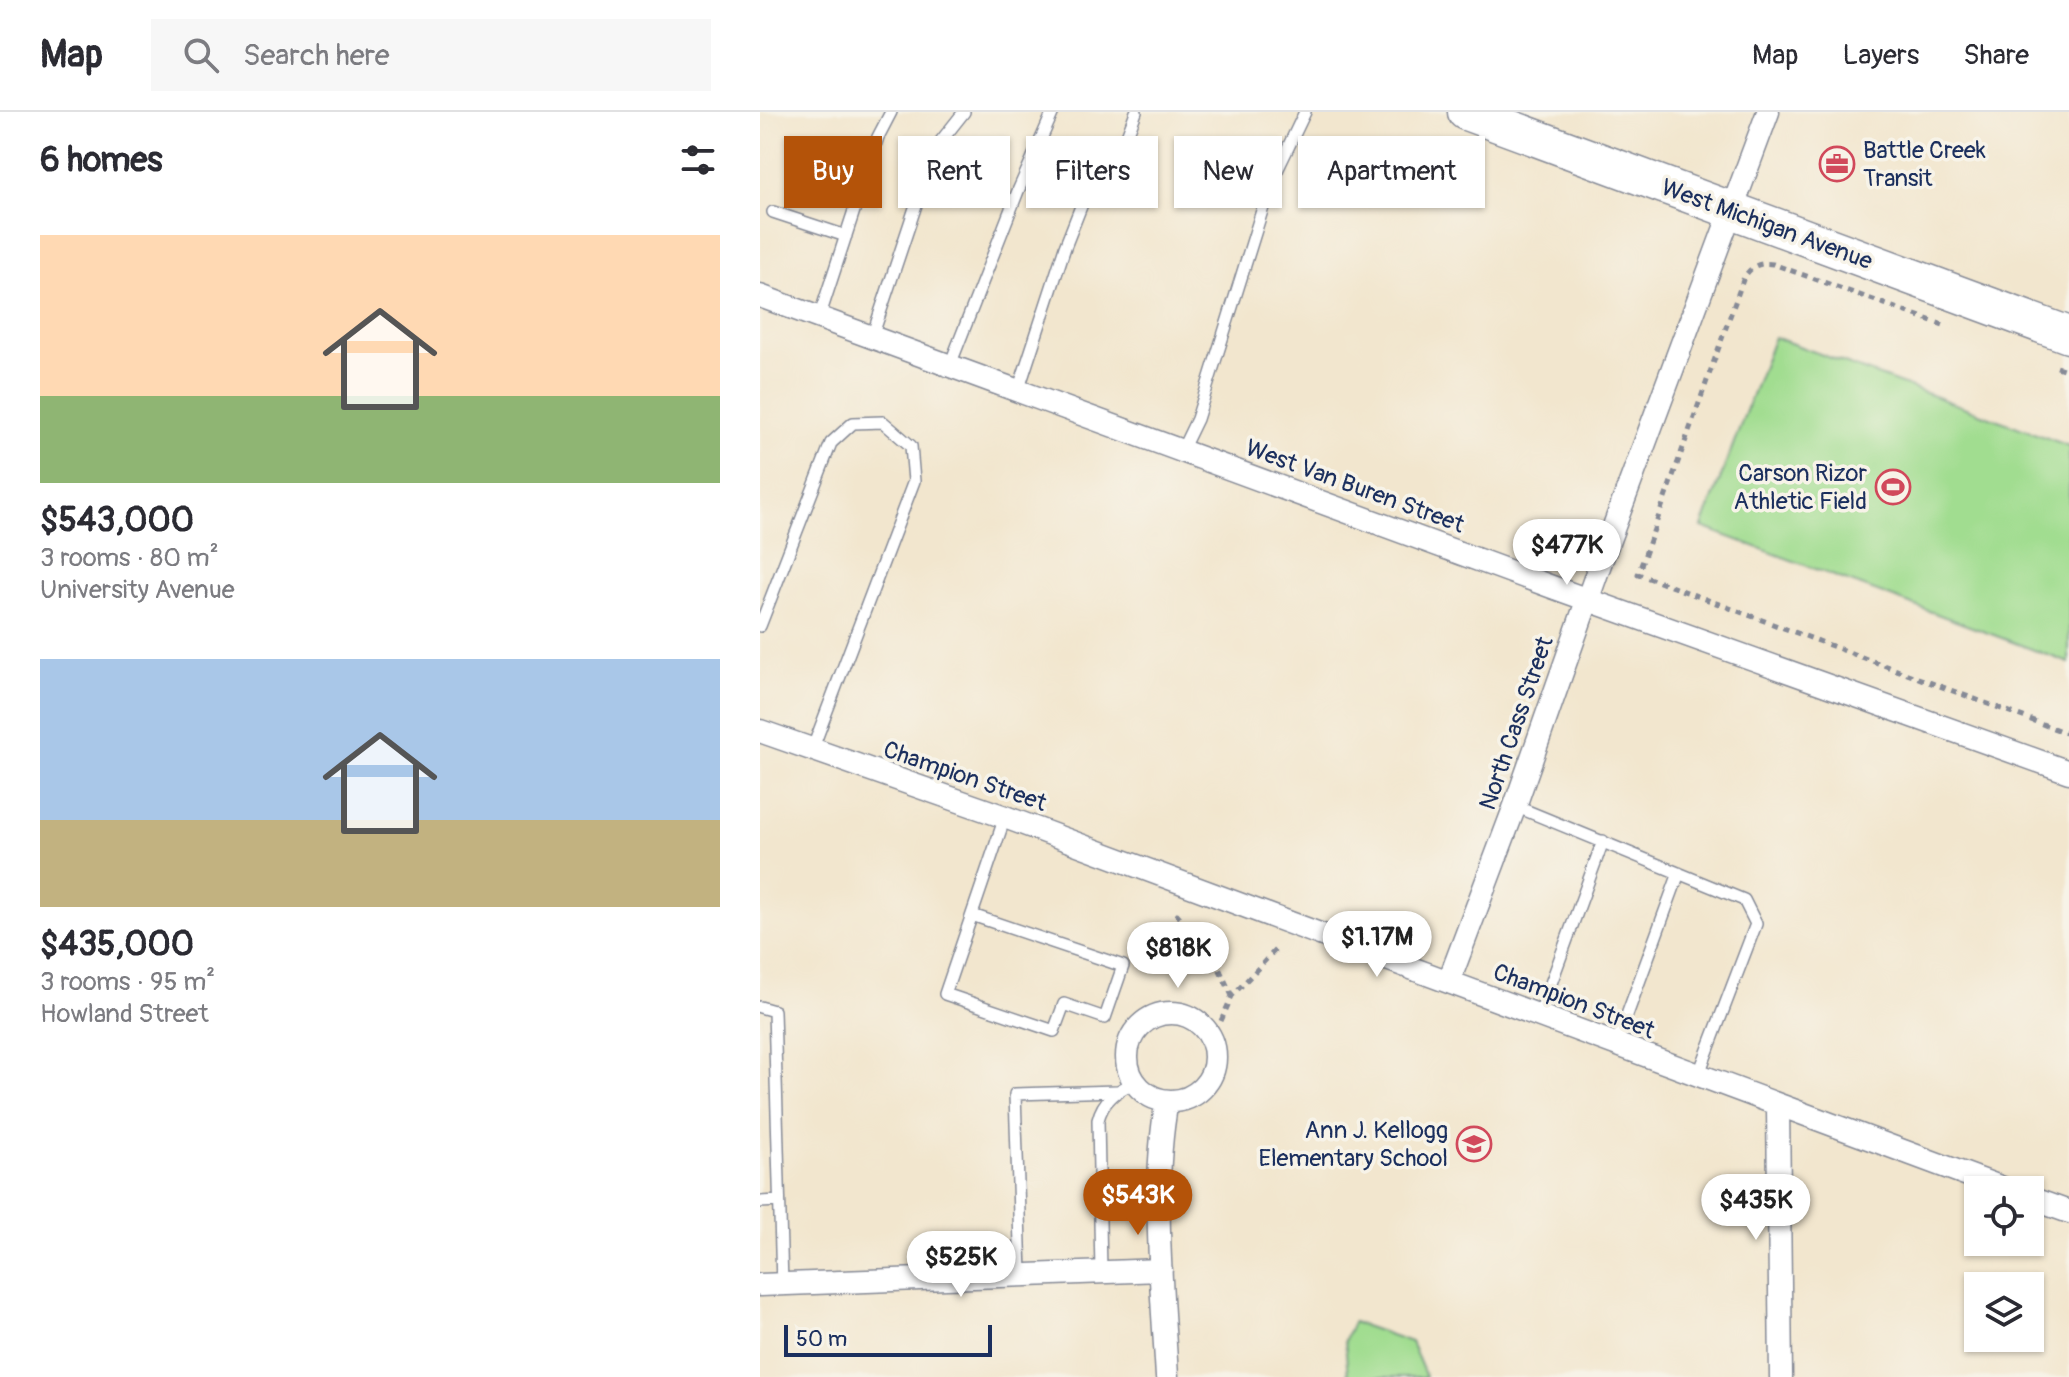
<!DOCTYPE html>
<html lang="en">
<head>
<meta charset="utf-8">
<style>
	body { margin:0; font-family:Pangolin,sans-serif; background:#f7f7f7; color:#2b2b33; height:100vh; display:flex; flex-direction:column; font-size:30px; white-space:nowrap }
	* { box-sizing:border-box; margin:0 }
	p { font-size:26px; color:#7c7c81 }
	.icon { flex:none; width:44px; height:44px; fill:none; stroke:currentColor; stroke-width:2; stroke-linecap:round; stroke-linejoin:round }
	.map { position:relative; flex:1; overflow:hidden }
	.details { display:flex; flex-direction:column; background:#fff; width:760px }
	.details>* { flex:none }
	.banner { position:absolute; left:24px; top:24px; width:760px; height:72px; display:flex; gap:16px }
	.buttons { position:absolute; left:1204px; top:1064px; display:grid; gap:16px }
	.buttons a { display:grid; place-items:center; width:80px; height:80px; border-radius:0px; background:#fff; box-shadow:0 2px 6px #0004; font-size:40px }
	.scale { position:absolute; left:24px; bottom:20px; width:208px; box-sizing:border-box; padding-left:8px; border:4px solid #1b2f5e; border-top:0; font-size:22px; line-height:28px; white-space:nowrap; color:#1b2f5e; -webkit-text-stroke:6px #f7f3e8; paint-order:stroke }
	.price { position:absolute; translate:-50% -68px; padding:0 18px; border-radius:28px; background:#fff; color:#222; font-size:26px; line-height:52px; filter:drop-shadow(0 2px 4px #0008) }
	.price::after { content:''; position:absolute; left:50%; top:48px; width:24px; height:18px; margin-left:-12px; background:inherit; clip-path:polygon(0 0,100% 0,50% 100%) }
	.price.active { background:#b45309; color:#fff }
	ul { padding:0; list-style:none }
	li { display:grid; align-content:center; gap:16px; height:424px; padding:0 40px }
	li span { display:grid; place-items:center; height:248px; border-radius:0px; color:#555 }
	li>.icon { margin-inline-start:auto }
	span .icon { width:144px; height:144px; fill:#fffc; stroke-width:1 }
	li b { font-size:34px }
	h2 { display:flex; justify-content:space-between; align-items:center; height:96px; padding:0 40px; font-size:34px }
	.chip { padding:0 28px; border-radius:0px; background:#fff; box-shadow:0 2px 6px #0004; font-size:28px; line-height:72px }
	.chip.active { background:#b45309; color:#fff }
	header { display:flex; align-items:center; gap:48px; box-sizing:border-box; height:112px; padding:0 40px; background:#fff; border-bottom:2px solid #e1e1e2 }
	header strong { font-size:38px }
	nav { display:flex; gap:44px; margin-inline-start:auto; font-size:28px }
	.search { width:560px; height:72px; background:#f7f7f7; display:flex; align-items:center; gap:20px; box-sizing:border-box; padding:0 28px; border-radius:0px; color:#7c7c81; font-size:30px }
	main { display:flex; flex:1; min-height:0 }
	.map>svg:first-child { display:block }
	.green { fill:#a1dd90; stroke:#5e8677; stroke-width:2 }
	.lines { fill:none; stroke-linecap:round; stroke-linejoin:round }
	.service-casing { stroke:#868a96; stroke-width:14 }
	.minor-casing { stroke:#868a96; stroke-width:25 }
	.trunk-casing { stroke:#868a96; stroke-width:39 }
	.path { stroke:#868a96; stroke-width:5; stroke-dasharray:6 6; stroke-linecap:butt }
	.service { stroke:#fff; stroke-width:11 }
	.minor { stroke:#fff; stroke-width:22 }
	.trunk { stroke:#fff; stroke-width:36 }
	.labels { text-anchor:middle; stroke-width:7; stroke-linejoin:round; paint-order:stroke }
	.poi-label { font-size:24px; fill:#1b2f5e; stroke:#f7f3e8; text-anchor:end }
	.street-label { font-size:24px; fill:#1b2f5e; stroke:#f7f3e8 }
</style>
</head>
<body>
<header>
<strong>Map</strong>
<div class="search"><svg class="icon" aria-label="search" viewBox="0 0 24 24"><circle cx="10" cy="10" r="6"/><path d="M15 15l6 6"/></svg>Search here</div>
<nav><a>Map</a><a>Layers</a><a>Share</a></nav>
</header>
<main>
<section class="details">
<h2>6 homes<svg class="icon" aria-label="filters" viewBox="0 0 24 24"><path d="M4 7h16M4 17h16"/><circle cx="9" cy="7" r="2"/><circle cx="15" cy="17" r="2"/></svg></h2>
<ul>
<li><span style="background:linear-gradient(#ffd9b3 65%,#8fb573 0)"><svg class="icon" aria-label="home" viewBox="0 0 24 24"><path d="M3 11l9-7 9 7M6 9v11h12V9"/></svg></span><div><b>$543,000</b><p>3 rooms · 80 m²</p><p>University Avenue</p></div></li>
<li><span style="background:linear-gradient(#a9c7e8 65%,#c2b280 0)"><svg class="icon" aria-label="home" viewBox="0 0 24 24"><path d="M3 11l9-7 9 7M6 9v11h12V9"/></svg></span><div><b>$435,000</b><p>3 rooms · 95 m²</p><p>Howland Street</p></div></li>
</ul>
</section>
<div class="map">
<svg width="1309" height="1265" viewBox="0 0 1309 1265">
	<rect width="100%" height="100%" fill="#f7f3e8"/>
	<filter id="ink" filterUnits="userSpaceOnUse"><feTurbulence type="fractalNoise" baseFrequency=".0125" numOctaves="2"/><feDisplacementMap in="SourceGraphic" scale="16" xChannelSelector="R" yChannelSelector="G"/><feConvolveMatrix kernelMatrix="1 2 1 2 8 2 1 2 1" color-interpolation-filters="sRGB"/></filter>
	<filter id="wash" filterUnits="userSpaceOnUse"><feTurbulence type="fractalNoise" baseFrequency=".006" numOctaves="4" result="noise"/><feDisplacementMap in="SourceGraphic" scale="32" xChannelSelector="R" yChannelSelector="G"/><feGaussianBlur stdDeviation="1.8" result="paint"/><feColorMatrix in="noise" values="0 0 0 0 0 0 0 0 0 0 0 0 0 0 0 0 0 1.4 0 .05"/><feComposite in="paint" operator="in"/></filter>
	<g filter="url(#wash)">
		<rect width="100%" height="100%" fill="#f2e6ce"/>
		<path class="green" d="M 1014,225 L 1309,334 L 1309,551 L 942,415 Z
			M 593,1210 L 651,1230 L 666,1265 L 588,1265 L 585,1228 Z"/>
	</g>
	<g filter="url(#ink)">
		<g class="lines">
			<g class="service-casing">
				<path id="service" d="M 13,100 L 86,124
					M 59,206 L 118,25 L 131,0
					M 112,225 L 161,78 L 181,29 L 204,0
					M 190,253 L 258,79 L 293,0
					M 258,279 L 305,135 L 333,64 L 362,37 L 376,0
					M 422,338 L 437,307 L 510,73 L 545,0
					M 0,514 L 71,331 L 93,311 L 123,310 L 151,334 L 154,369 L 52,638
					M 755,694 L 984,788 L 996,812 L 938,964
					M 212,803 L 363,854 L 345,906 L 304,892 L 294,919 L 185,882 L 245,705
					M 0,895 L 14,899 L 22,1172
					M 779,904 L 843,729
					M 856,933 L 919,761
					M 0,1090 L 19,1089
					M 341,1160 L 338,1008 C 343,988 356,979 375,970
					M 261,1162 L 255,982 L 357,979"/>
			</g>
			<g class="minor-casing">
				<path id="minor" d="M 0,184 L 792,475 L 1309,660
					M 0,619 L 245,705 L 1248,1078
					M 689,869 L 755,694 L 840,452 L 1008,0
					M367 945a44 44 0 1 1 88 0a44 44 0 1 1-88 0Z
					M 407,989 C 391,1075 402,1177 407,1265
					M 1018,994 L 1021,1265
					M 1270,1086 L 1309,1100
					M 0,1173 L 401,1158"/>
			</g>
			<g class="trunk-casing">
				<path id="trunk" d="M 706,0 L 1309,223"/>
			</g>
			<path class="path" d="M 1183,213 L 1013,152 C 999,150 992,154 984,165 L 878,462 L 1309,622
				M 1297,255 L 1309,259
				M 416,801 L 452,841 L 472,884
				M 461,909 L 472,884 L 516,837"/>
			<use href="#service" class="service"/>
			<use href="#minor" class="minor"/>
			<use href="#trunk" class="trunk"/>
		</g>
	</g>
	<defs>
		<g id="office-ring" transform="scale(1.8)"><circle r="9.5" fill="#f7f3e8" stroke="#d1495b" stroke-width="1.5"/><path d="M-6-3h4V-5.5h4V-3h4V5H-6ZM-1-4.5V-3h2v-1.5ZM-6 0V1H6V0Z" fill="#d1495b"/></g>
		<g id="stadium-ring" transform="scale(1.8)"><circle r="9.5" fill="#f7f3e8" stroke="#d1495b" stroke-width="1.5"/><path d="M0-5a6.5 5 0 1 0 0 10a6.5 5 0 1 0 0-10ZM-3.5-1.8h7v3.6h-7Z" fill="#d1495b"/></g>
		<g id="school-ring" transform="scale(1.8)"><circle r="9.5" fill="#f7f3e8" stroke="#d1495b" stroke-width="1.5"/><path d="M0-5L7-2L0 1L-7-2ZM-4 1L0 2.5L4 1V4Q0 6-4 4Z" fill="#d1495b"/></g>
	</defs>
	<g fill-rule="evenodd">
		<use href="#office-ring" x="1077" y="52"/>
		<use href="#stadium-ring" x="1133" y="375"/>
		<use href="#school-ring" x="714" y="1032"/>
	</g>
	<g class="labels">
		<g class="poi-label">
			<text x="1103" y="46" text-anchor="start">Battle Creek<tspan x="1103" dy="28">Transit</tspan></text>
			<text x="1107" y="369">Carson Rizor<tspan x="1107" dy="28">Athletic Field</tspan></text>
			<text x="688" y="1026">Ann J. Kellogg<tspan x="688" dy="28">Elementary School</tspan></text>
		</g>
		<g class="street-label">
			<text transform="translate(1007 112) rotate(20)" y="8">West Michigan Avenue</text>
			<text transform="translate(595 374) rotate(20)" y="8">West Van Buren Street</text>
			<text transform="translate(756 611) rotate(-71)" y="8">North Cass Street</text>
			<text transform="translate(205 664) rotate(19)" y="8">Champion Street</text>
			<text transform="translate(814 889) rotate(21)" y="8">Champion Street</text>
		</g>
	</g>
</svg>
<div class="buttons">
<a><svg class="icon" aria-label="locate" viewBox="0 0 24 24"><circle cx="12" cy="12" r="6"/><path d="M12 2v4M12 18v4M2 12h4M18 12h4"/></svg></a>
<a><svg class="icon" aria-label="layers" viewBox="0 0 24 24"><path d="M12 4l9 5-9 5-9-5zM3 14l9 5 9-5"/></svg></a>
</div>
<div class="scale">50 m</div>
<b class="price" style="left:807px;top:475px">$477K</b>
<b class="price" style="left:617px;top:867px">$1.17M</b>
<b class="price" style="left:418px;top:878px">$818K</b>
<b class="price active" style="left:378px;top:1125px">$543K</b>
<b class="price" style="left:996px;top:1130px">$435K</b>
<b class="price" style="left:201px;top:1187px">$525K</b>
<div class="banner">
<a class="chip active">Buy</a>
<a class="chip">Rent</a>
<a class="chip">Filters</a>
<a class="chip">New</a>
<a class="chip">Apartment</a>
</div>
</div>
</main>
</body>
</html>
